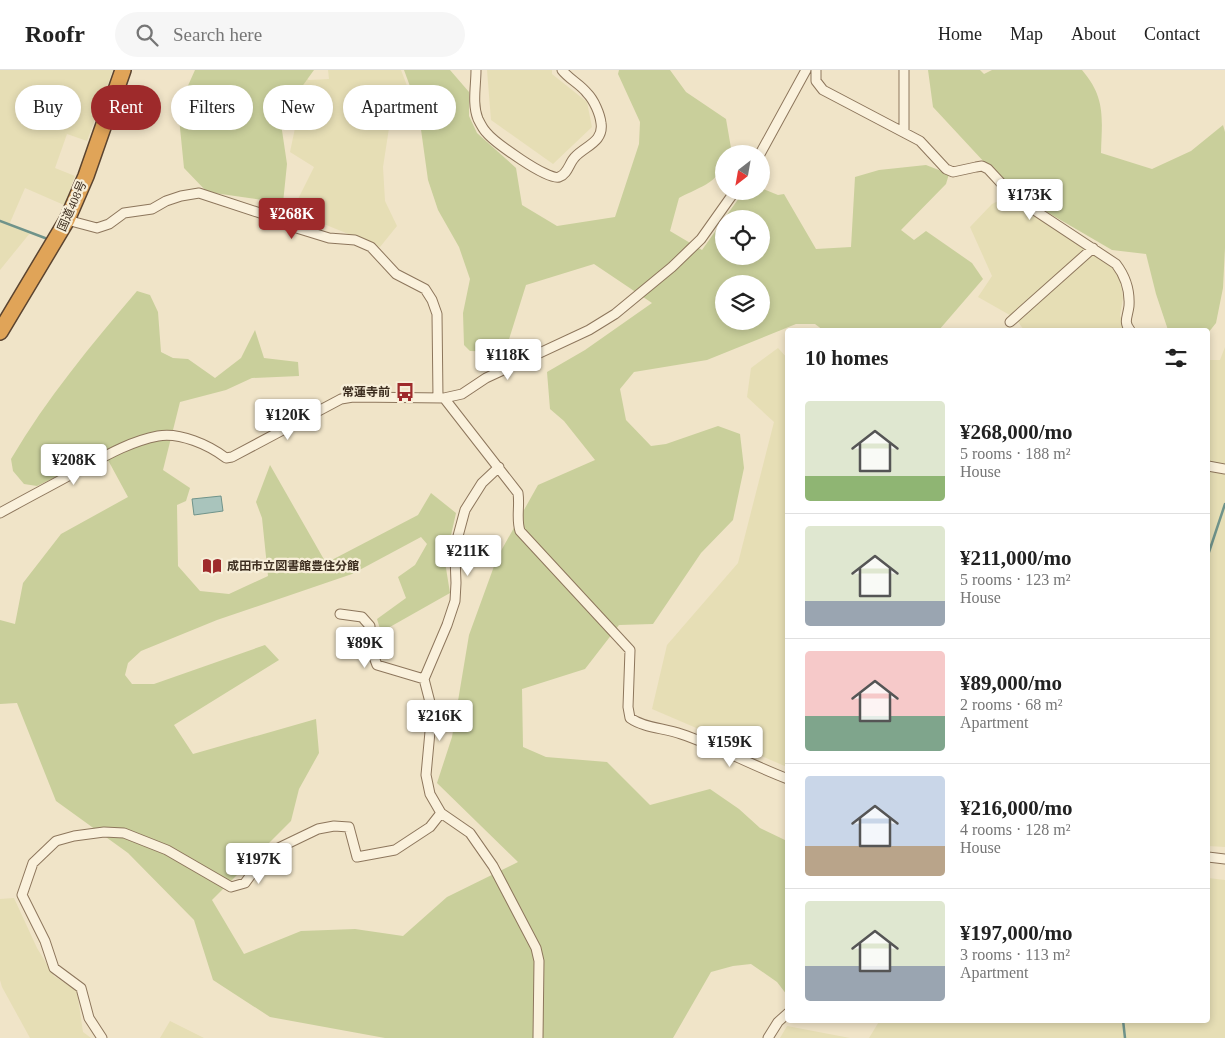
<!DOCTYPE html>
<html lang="en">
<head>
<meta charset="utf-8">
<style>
	body { margin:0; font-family:"Times New Roman","Noto Sans JP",serif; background:#f6f6f6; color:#222; height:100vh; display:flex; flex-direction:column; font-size:19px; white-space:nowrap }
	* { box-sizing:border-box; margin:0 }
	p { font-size:16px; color:#767676 }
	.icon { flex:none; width:28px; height:28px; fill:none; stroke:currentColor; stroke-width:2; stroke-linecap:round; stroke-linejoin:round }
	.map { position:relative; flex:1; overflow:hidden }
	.details { position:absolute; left:785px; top:258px; width:425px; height:695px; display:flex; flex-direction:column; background:#fff; border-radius:5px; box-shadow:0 2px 8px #0003 }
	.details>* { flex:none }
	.hud { position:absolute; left:15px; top:15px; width:475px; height:45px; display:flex; gap:10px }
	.needle { width:32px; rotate:211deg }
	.fabs { position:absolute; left:715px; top:75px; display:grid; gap:10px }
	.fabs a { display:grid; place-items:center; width:55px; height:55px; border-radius:50%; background:#fff; box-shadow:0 2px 8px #0003; font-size:25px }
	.price { position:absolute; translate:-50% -42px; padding:0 11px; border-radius:5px; background:#fff; color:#222; font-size:16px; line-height:32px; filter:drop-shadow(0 1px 2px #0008) }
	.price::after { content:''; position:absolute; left:50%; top:30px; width:15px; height:11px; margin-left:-8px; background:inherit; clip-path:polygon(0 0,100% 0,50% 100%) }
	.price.on { background:#9e2a2b; color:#fff }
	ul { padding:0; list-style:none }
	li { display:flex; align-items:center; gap:15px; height:125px; padding:0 20px }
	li+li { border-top:1px solid #e0e0e0 }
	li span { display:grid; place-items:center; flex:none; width:140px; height:100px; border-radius:5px; color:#555 }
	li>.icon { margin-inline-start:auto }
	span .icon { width:60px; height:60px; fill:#fffc; stroke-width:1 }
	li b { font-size:21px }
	h2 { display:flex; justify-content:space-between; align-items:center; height:60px; padding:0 20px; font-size:21px }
	.tag { padding:0 18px; border-radius:22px; background:#fff; box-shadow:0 2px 8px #0003; font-size:18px; line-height:45px }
	.tag.on { background:#9e2a2b; color:#fff }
	header { display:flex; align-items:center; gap:30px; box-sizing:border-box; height:70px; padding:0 25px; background:#fff; border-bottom:1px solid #e0e0e0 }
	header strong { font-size:24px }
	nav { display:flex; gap:28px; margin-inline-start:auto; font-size:18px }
	.search { width:350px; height:45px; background:#f6f6f6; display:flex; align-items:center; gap:12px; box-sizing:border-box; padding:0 18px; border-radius:28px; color:#767676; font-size:19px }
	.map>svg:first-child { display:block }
	.farmland { fill:#e6deb5 }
	.green { fill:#c9cf9b; fill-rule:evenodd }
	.water { fill:#a9c4bc; stroke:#6f938a }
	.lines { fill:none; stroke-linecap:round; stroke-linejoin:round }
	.stream { stroke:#6f938a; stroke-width:2.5 }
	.street-casing { stroke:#8d765c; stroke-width:11 }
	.highway-casing { stroke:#5b4430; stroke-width:18 }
	.street { stroke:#faf1dc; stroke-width:9 }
	.highway { stroke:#e0a458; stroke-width:15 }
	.labels { text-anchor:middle; stroke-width:4.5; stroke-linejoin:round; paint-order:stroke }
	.street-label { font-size:12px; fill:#3d2e20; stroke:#f7eed8 }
	.poi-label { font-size:12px; font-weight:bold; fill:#3d2e20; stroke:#f7eed8; text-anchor:end }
</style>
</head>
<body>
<header>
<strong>Roofr</strong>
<div class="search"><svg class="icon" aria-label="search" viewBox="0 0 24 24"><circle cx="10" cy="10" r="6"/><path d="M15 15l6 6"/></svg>Search here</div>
<nav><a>Home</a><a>Map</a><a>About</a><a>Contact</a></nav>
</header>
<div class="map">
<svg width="1225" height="968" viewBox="0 0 1225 968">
	<rect width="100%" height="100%" fill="#f0e4c8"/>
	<path class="farmland" d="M 0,0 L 113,0 L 87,71 L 67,64 L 55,98 L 75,106 L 64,135 L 25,118 L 9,155 L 30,163 L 0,200 Z
		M 328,0 L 401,0 L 409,21 L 389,58 L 383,97 L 385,131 L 397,156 L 380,177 L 319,152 L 298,129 L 314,97 L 290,82 L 299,39 L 282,25 L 298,3 L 309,10 L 329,9 Z
		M 487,0 L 552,0 L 552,4 L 587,32 L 592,57 L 553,94 L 491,50 Z
		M 1011,125 L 1115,199 L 1121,213 L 1123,228 L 1120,246 L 1127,260 L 1024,260 L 1015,248 L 978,227 L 992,206 L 970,157 L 992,134 Z
		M 1225,277 L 1225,777 L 1208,776 L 1208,290 L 1220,290 Z
		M 778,278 L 788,289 L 787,697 L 652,639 L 667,575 L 738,493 L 774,352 L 747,327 L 751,298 Z
		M 1208,808 L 1225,810 L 1225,968 L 869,968 L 880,950 L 1208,950 Z
		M 14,828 L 37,878 L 54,906 L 77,921 L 83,962 L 91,968 L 30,968 L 2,917 L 0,910 L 0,829 Z
		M 170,951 L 204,968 L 160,968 Z
		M 787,956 L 850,968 L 780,968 Z"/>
	<path class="green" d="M 195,0 L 314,0 L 280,47 L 287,94 L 283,133 L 207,122 L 184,98 L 178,38 Z
		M 404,0 L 450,0 L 469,22 L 469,46 L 477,63 L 516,98 L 522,135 L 557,156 L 615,147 L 639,74 L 640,52 L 618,4 L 619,0 L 670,0 L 686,22 L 726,49 L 731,78 L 728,84 L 724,84 C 724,112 701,116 679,128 L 670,161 L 702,180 L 724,149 L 724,186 L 761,186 L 761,149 L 724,149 L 744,121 L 761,121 L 761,118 L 778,125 L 784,124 L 816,179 L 851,177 L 855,107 L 879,100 L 926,95 L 949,104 L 946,114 L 901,160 L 914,170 L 926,161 L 972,193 L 983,209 L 939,260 L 823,260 L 815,254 L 796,254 L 707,290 L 634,302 L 620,319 L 626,350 L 651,376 L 666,374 L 718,356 L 740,364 L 744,398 L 733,450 L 701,483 L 653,554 L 619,555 L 585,599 L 522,619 L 523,677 L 546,687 L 607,692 L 650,735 L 710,719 L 739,739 L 760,758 L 787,771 L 787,925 L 777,912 L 751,894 L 733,896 L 711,902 L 673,968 L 385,968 L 270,947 L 213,910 L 194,850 L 128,783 L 56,731 L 17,633 L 0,634 L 0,550 L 15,554 L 23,513 L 61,464 L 128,427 L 102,379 L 64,403 L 37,416 L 24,414 L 13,401 L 11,389 C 47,328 91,275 137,221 L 150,225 L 158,242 L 161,282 L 173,288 L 188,289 L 215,308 L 241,288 L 255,260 L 264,288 L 298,292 L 299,306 L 252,308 L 226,320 L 180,332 L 163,400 L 190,418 L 186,431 L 177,435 L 178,496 L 200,521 L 229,524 L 268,506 L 262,448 L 256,432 L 270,395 L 326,493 L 418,445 L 431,423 L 456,443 L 445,492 L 450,523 L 381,562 L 377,549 L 406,528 L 398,507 L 415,495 L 427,474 L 421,467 L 352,504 L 217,550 L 141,581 L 128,593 L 125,605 L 132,614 L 154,614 L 265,575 L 279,590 L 174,655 L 193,684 L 316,649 L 319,683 L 299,719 L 291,751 L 212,830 L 244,884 L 301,861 L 355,859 L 403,866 L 447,827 L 518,792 L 437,713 L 452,667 L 469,565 L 497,488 L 538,415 L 595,390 L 564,351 L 550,339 L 547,302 L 585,280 L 652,233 L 594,194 L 526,215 L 505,282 L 470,281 L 464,275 L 463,243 L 470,209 L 459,177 L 438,140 L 428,110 L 418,38 ZM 724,214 L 761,214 L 761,251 L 724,251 Z
		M 928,0 L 980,0 L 984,4 L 992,0 L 1082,0 C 1106,28 1102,48 1101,83 L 1152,99 L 1191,81 L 1223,55 L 1225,62 L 1225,178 L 1223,218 L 1216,253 L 1208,263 L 1208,260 L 1168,260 L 1156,224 L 1146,184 L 1112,180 L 1011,121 L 933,37 Z"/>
	<path class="water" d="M 221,426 L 223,441 L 194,445 L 192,429 Z"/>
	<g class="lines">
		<path class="stream" d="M 0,151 L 45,168
			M 1208,485 L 1225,434
			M 1123,950 L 1125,968"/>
		<g class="street-casing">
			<path id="street" d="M 476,0 C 476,16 472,34 478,49 C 480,53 483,59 486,62 C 494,72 548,111 559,107 C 568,104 569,93 575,87 C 585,76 604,72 601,53 C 600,44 594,30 587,23 C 580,14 569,9 562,0
				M 816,0 L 816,11 L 823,20 L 920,71 L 946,99 L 953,102 L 976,97 L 982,96 L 988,99 L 1013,126 L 1116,194 C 1126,207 1130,220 1129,236 C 1128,246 1123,252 1130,260
				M 904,0 L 904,61
				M 760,84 L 806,0
				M 67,150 L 97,158 L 109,154 L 124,143 L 152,139 L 166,131 L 181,126 L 199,123 L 260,143 L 277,152 L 329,168 L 355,170 L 371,177 L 396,204 L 425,219 L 432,230 L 437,244 L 438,328
				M 1010,252 L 1093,178
				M 444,328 L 518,423 C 520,436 516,449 520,461 L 630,580 L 628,637 L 630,648 C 644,658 664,658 681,664 C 717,676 751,695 788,709
				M 1208,396 L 1225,399
				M 499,397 L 482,413 L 465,440 L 458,466 L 455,486 L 456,513 L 455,531 L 447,555 L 424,609 L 432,640 L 426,705 L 430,724 L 441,743 L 470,763 L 493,796 L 536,878 L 539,891 L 538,968
				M 0,443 C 27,428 54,414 81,399 C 105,386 131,371 158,366 C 180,362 209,375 226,388 L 232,387 L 341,329 L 353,327 L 444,328 L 462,324 L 486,308 L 589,260 L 615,244 L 672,197 L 701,169 L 735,121
				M 340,544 L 362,547 L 370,556 L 370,576 L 377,595 L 424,609
				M 1208,787 L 1225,789
				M 102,968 L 89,948 L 81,918 L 54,898 L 45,871 L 22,825 L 33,793 L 56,771 L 74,766 L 104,762 L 124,763 L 167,780 L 231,817 L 245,813 L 266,784 L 318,759 L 334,756 L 349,757 L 357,787 L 395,780 L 430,757 L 441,743
				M 768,968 L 778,952 L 788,943"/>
		</g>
		<g class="highway-casing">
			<path id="highway" d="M 0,262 L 67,150 L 86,106 L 123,0"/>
		</g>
		<use href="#street" class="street"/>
		<use href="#highway" class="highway"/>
	</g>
	<defs>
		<g id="bus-bare" transform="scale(1.5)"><path d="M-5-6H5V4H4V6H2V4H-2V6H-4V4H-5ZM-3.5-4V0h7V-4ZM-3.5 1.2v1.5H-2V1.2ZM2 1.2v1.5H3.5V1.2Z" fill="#9e2a2b" stroke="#f7eed8" stroke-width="2.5" paint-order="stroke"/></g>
		<g id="library-bare" transform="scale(1.5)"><path d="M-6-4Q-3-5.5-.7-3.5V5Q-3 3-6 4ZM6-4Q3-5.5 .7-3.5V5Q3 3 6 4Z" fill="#9e2a2b" stroke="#f7eed8" stroke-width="2.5" paint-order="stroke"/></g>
	</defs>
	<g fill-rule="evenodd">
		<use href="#bus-bare" x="405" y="322"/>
		<use href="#library-bare" x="212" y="496"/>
	</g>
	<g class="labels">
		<g class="street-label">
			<text transform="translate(72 136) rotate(-66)" y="4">国道408号</text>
		</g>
		<g class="poi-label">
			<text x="390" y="326">常蓮寺前</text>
			<text x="227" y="500" text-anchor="start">成田市立図書館豊住分館</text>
		</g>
	</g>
</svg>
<div class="fabs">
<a><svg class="needle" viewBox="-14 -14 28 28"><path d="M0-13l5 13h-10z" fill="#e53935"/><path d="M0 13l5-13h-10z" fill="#767676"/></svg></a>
<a><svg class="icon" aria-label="locate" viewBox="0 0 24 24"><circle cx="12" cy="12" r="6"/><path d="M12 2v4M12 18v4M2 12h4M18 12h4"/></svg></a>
<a><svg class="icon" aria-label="layers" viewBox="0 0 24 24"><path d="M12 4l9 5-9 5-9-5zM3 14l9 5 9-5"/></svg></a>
</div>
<b class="price" style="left:1030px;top:151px">¥173K</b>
<b class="price on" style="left:292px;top:170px">¥268K</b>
<b class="price" style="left:508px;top:311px">¥118K</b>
<b class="price" style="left:288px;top:371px">¥120K</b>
<b class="price" style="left:74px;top:416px">¥208K</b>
<b class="price" style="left:468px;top:507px">¥211K</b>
<b class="price" style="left:365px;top:599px">¥89K</b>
<b class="price" style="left:440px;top:672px">¥216K</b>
<b class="price" style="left:730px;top:698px">¥159K</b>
<b class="price" style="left:259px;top:815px">¥197K</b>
<div class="hud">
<a class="tag">Buy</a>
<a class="tag on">Rent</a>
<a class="tag">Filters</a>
<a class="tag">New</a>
<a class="tag">Apartment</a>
</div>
<section class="details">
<h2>10 homes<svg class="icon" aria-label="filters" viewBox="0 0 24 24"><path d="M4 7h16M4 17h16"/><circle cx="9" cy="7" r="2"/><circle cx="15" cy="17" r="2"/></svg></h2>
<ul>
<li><span style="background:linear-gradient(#dfe7d0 75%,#8fb573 0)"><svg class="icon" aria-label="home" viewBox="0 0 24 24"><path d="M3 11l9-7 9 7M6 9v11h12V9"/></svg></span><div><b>¥268,000/mo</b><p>5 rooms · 188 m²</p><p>House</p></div></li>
<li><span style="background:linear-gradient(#dfe7d0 75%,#9aa5b1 0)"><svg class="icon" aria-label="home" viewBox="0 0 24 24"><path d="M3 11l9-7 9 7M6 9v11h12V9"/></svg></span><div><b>¥211,000/mo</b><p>5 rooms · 123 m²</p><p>House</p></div></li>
<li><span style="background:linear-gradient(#f6c9c9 65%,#7fa58c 0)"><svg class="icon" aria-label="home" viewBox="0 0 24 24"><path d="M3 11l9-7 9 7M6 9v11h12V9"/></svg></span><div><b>¥89,000/mo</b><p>2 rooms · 68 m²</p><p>Apartment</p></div></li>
<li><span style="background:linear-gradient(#c9d6e8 70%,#b9a48a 0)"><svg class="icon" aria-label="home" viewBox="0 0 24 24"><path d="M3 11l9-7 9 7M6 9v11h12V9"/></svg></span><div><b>¥216,000/mo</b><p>4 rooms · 128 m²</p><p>House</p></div></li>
<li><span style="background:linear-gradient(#dfe7d0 65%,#9aa5b1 0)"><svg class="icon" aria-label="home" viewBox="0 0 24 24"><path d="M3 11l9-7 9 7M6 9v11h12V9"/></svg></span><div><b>¥197,000/mo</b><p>3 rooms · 113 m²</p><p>Apartment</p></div></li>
</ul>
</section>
</div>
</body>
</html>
